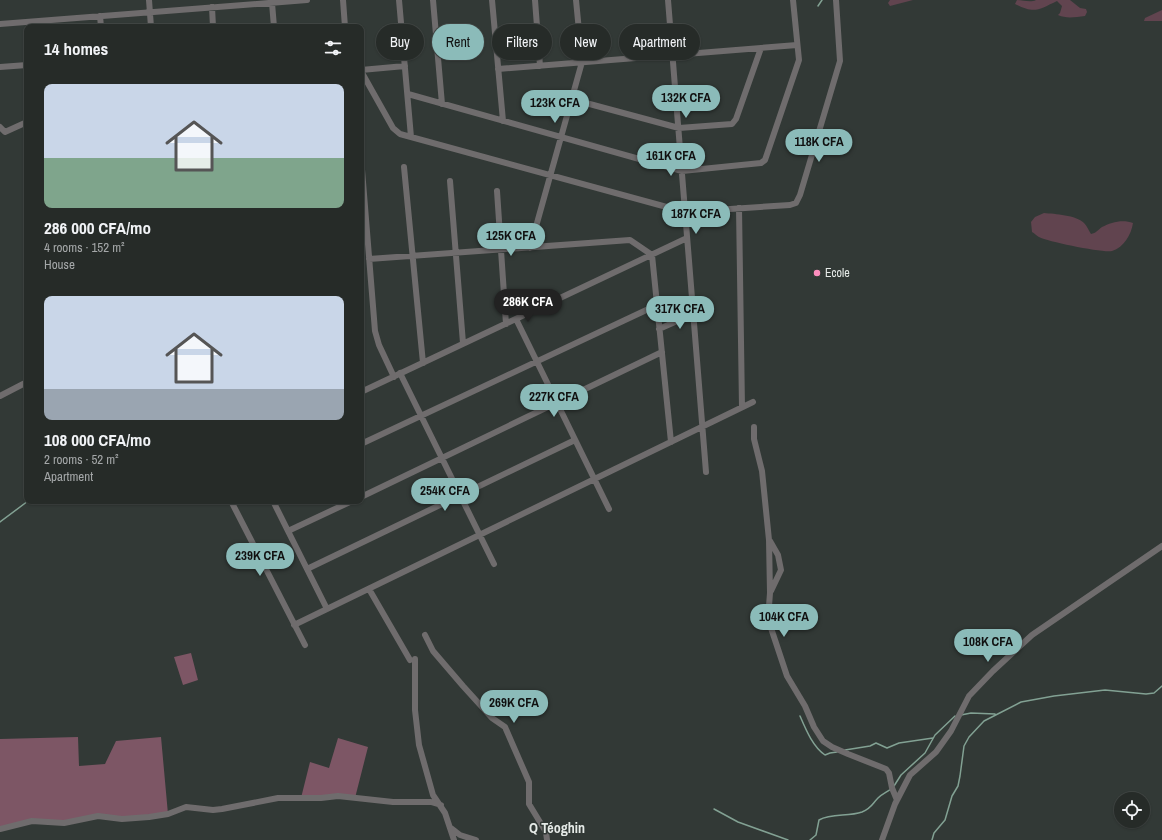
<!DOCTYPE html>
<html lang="en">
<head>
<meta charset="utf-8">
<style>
	body { margin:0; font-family:"Archivo Narrow",sans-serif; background:#2e3330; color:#f1f3f6; height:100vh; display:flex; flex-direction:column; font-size:15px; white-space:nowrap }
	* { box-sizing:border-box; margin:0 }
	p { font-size:13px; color:#a4a7a8 }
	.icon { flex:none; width:22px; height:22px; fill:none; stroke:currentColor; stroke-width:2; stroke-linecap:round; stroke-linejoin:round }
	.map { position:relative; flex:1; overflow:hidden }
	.sheet { position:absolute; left:24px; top:24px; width:340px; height:480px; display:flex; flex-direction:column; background:#262b28; border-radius:8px; box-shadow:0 1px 3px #0004,0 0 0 1px #424745 }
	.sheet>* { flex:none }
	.guide { position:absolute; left:376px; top:24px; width:380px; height:36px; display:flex; gap:8px }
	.buttons { position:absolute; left:1114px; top:792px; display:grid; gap:8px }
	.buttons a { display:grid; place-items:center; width:36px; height:36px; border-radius:50%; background:#262b28; box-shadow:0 1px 3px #0004,0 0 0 1px #424745; font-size:20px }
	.price { position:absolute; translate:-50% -34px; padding:0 9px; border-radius:14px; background:#8bbbb9; color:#111; font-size:13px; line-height:26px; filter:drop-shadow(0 1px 2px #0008) }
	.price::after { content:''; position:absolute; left:50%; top:24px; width:12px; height:9px; margin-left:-6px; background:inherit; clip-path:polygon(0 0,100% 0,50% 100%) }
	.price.current { background:#222; color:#fff }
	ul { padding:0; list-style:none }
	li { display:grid; align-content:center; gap:8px; height:212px; padding:0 20px }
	li span { display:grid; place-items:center; height:124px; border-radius:8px; color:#555 }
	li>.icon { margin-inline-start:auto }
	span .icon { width:72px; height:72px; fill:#fffc; stroke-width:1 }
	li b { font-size:17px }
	h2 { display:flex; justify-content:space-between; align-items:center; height:48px; padding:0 20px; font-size:17px }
	.chip { padding:0 14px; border-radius:18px; background:#262b28; box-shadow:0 1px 3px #0004,0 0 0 1px #424745; font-size:14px; line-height:36px }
	.chip.current { background:#8bbbb9; color:#111 }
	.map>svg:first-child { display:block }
	.green { fill:#61444f }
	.forest { fill:#7d5665 }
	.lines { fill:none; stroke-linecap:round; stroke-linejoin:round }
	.stream { stroke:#82a193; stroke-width:1.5 }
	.street { stroke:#6f6c6d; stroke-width:6 }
	.poi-dot { fill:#fd8ebe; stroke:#323936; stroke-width:1.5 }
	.labels { text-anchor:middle; stroke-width:3; stroke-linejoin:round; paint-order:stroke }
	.poi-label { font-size:12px; fill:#e5eae7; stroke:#323936; text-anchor:start }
	.quarter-label { font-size:14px; font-weight:bold; fill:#e5eae7; stroke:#323936 }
</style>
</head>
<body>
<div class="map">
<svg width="1162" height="840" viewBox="0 0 1162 840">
	<rect width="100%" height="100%" fill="#323936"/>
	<path class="green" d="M 890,0 L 913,0 L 890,6 L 888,3 Z
		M 1017,0 C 1024,0 1030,3 1036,0 L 1070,0 L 1080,8 L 1086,9 L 1087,12 L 1085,16 C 1075,17 1067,19 1058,15 L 1060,13 L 1062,6 L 1057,1 C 1038,10 1035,14 1015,4 Z
		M 1162,10 L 1162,21 L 1144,21 L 1145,18 Z
		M 1044,213 C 1055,214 1076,215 1084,223 C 1087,226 1089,231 1091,234 C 1096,233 1098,230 1102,227 C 1111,222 1123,219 1133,223 C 1131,235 1124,247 1112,251 C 1103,253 1049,242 1039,237 C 1037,236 1034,233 1032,232 L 1031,222 L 1035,217 Z"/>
	<path class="forest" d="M 191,653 L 198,680 L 183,685 L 174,657 Z
		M 78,737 L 79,766 L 105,764 L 116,741 L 161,737 L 168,814 L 149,817 L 106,816 L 78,821 L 32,821 L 0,829 L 0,739 Z
		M 338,738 L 368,747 L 355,798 L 301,798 L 310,762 L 329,768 Z"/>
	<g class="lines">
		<path class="stream" d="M 818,6 L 822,0
			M 0,522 L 28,501
			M 961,715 L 971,713 L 995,714
			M 800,716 C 806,730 813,747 825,755 L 830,753 L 837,752
			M 845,750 L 870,746 L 876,743 L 887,748 L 899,743 L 933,738
			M 894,786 L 901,775 L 925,753 L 935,735 L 955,716
			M 714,809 L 738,822 L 788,840
			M 810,840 L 816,835 L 819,820 C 832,813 848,817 862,812 C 872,808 872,804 878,798 C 882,794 887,792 891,789
			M 932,840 L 934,833 L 945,820 L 952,796 L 958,786 L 960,776 L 964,746 L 969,737 L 984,721 L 1021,702 L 1054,696 L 1105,690 L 1146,694 L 1154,693 L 1162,686"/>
		<path class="street" d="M 149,0 L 151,27
			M 343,0 L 345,27
			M 399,0 L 411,137
			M 433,0 L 442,104
			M 492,0 L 503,121
			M 535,0 L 540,66
			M 668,0 L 706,472
			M 272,3 L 274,27
			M 212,7 L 213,27
			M 100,16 L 101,27
			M 0,24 L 307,0
			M 0,67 L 27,65
			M 498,69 L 797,45
			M 361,70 L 405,66
			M 361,71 L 393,128 L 400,134 L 685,212 L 790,205 L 796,203 L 800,195 L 840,61 L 836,0
			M 408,94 L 682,171 L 761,163 L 765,160 L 799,60 L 793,0
			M 571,99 L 679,128 L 732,124 L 736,119 L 761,48
			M 0,127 L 5,132 L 27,122
			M 361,157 L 375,331 L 379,345 L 394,377
			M 404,167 L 423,363
			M 450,181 L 463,343
			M 497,191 L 506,324
			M 739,208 L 742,407
			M 530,248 L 582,62 L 576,0
			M 369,259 L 630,240 L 652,255 L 671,442
			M 516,319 L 609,509
			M 659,329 L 693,314
			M 400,373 L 494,564
			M 361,392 L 687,238
			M 0,396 L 27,382
			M 754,427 L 754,439 L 762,471 L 769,540 L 770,593 L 768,619 L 787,676 L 805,706 L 814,727 L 823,741 L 832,747 L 848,754 L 886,769 L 889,773 L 892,788 L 897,800
			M 361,444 L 657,305
			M 361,497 L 662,352
			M 231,501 L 305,645
			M 273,501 L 327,609
			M 288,531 L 352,501
			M 770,541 L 778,555 L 781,570 L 771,591
			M 307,569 L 575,440
			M 369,589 L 410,660
			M 294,625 L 753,402
			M 425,635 L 433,651 L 463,686 L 492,718 L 505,727 L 529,782 L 529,804 L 546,832 L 547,840
			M 415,659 L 415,710 L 419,745 L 433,795 L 445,813 L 454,840
			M 451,828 L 460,835 L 476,840
			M 0,829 L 32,821 L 64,823 L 98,816 L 122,819 L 149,817 L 168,814 L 186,807 L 213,810 L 222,809 L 278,798 L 321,798 L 338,796 L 393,802 L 431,802 L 441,805
			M 882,840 L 895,804 L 910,775 L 936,752 L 951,731 L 969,696 L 993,671 L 1032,635 L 1162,546"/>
	</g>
	<circle class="poi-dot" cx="817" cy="273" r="4"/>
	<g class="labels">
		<g class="poi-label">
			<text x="825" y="277">Ecole</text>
		</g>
		<g class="quarter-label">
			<text x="557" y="833">Q Téoghin</text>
		</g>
	</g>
</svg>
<div class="buttons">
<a><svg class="icon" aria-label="locate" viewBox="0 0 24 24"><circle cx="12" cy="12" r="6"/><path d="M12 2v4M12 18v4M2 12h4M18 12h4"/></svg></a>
</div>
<b class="price" style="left:686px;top:119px">132K CFA</b>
<b class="price" style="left:555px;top:124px">123K CFA</b>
<b class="price" style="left:819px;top:163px">118K CFA</b>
<b class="price" style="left:671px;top:177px">161K CFA</b>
<b class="price" style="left:696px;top:235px">187K CFA</b>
<b class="price" style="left:511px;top:257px">125K CFA</b>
<b class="price current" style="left:528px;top:323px">286K CFA</b>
<b class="price" style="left:680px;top:330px">317K CFA</b>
<b class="price" style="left:554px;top:418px">227K CFA</b>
<b class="price" style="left:445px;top:512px">254K CFA</b>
<b class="price" style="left:260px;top:577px">239K CFA</b>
<b class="price" style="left:784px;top:638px">104K CFA</b>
<b class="price" style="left:988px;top:663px">108K CFA</b>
<b class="price" style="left:514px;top:724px">269K CFA</b>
<div class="guide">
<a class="chip">Buy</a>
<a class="chip current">Rent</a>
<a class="chip">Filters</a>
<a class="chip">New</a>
<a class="chip">Apartment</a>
</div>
<section class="sheet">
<h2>14 homes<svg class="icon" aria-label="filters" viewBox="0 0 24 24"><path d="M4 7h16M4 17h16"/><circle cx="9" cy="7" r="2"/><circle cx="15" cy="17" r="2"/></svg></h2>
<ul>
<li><span style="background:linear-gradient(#c9d6e8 60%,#7fa58c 0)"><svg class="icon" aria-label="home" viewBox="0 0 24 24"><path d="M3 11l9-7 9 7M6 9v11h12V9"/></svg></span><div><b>286 000 CFA/mo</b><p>4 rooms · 152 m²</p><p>House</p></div></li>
<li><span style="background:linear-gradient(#c9d6e8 75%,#9aa5b1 0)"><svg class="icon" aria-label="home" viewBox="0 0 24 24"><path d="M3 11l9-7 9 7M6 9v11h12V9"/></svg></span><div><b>108 000 CFA/mo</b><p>2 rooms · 52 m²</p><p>Apartment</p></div></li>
</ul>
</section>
</div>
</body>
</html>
